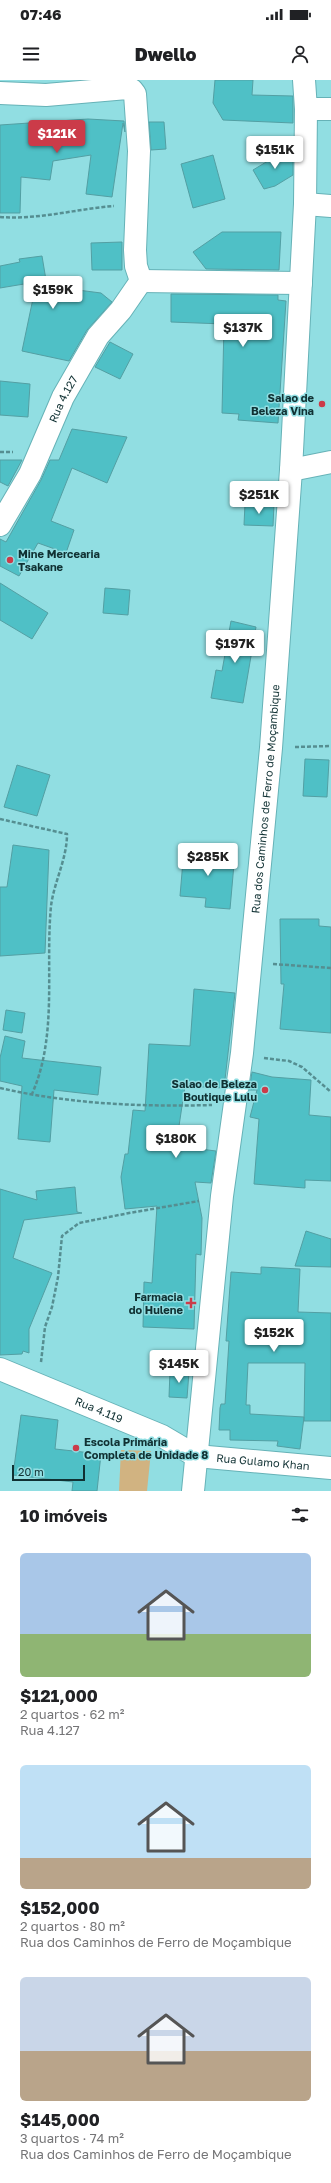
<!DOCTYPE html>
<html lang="pt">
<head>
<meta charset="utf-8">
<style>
	body { margin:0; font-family:"Golos Text",sans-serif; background:#f2f2f2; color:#202124; height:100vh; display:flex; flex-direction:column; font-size:15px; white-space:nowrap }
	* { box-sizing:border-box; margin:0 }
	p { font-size:13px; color:#757577 }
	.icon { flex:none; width:22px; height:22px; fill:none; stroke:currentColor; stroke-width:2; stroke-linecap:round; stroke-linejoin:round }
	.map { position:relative; height:1411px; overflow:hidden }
	.details { display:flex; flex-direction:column; background:#fff; flex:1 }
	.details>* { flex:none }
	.scale { position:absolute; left:12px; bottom:10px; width:73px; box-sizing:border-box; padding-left:4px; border:2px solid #103133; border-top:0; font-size:11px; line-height:14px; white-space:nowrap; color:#103133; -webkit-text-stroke:3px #91dee2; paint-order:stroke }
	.price { position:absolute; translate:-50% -34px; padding:0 9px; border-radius:4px; background:#fff; color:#222; font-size:13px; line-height:26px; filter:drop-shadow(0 1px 2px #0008) }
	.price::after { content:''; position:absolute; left:50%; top:24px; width:12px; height:9px; margin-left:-6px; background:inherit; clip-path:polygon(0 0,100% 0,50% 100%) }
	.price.on { background:#cb3b49; color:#fff }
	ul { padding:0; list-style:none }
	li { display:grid; align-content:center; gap:8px; height:212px; padding:0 20px }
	li span { display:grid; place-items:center; height:124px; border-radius:6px; color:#555 }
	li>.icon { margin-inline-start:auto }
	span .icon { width:72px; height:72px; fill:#fffc; stroke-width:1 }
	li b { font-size:17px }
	h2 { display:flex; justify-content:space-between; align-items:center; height:48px; padding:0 20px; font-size:17px }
	.status { display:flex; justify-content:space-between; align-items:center; height:28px; padding:0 20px; background:#fff; direction:ltr }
	.status svg { height:11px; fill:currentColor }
	header { display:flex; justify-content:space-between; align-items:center; height:52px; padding:0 20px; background:#fff; font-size:18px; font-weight:800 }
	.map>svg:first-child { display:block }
	.green { fill:#d1b381 }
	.building { fill:#4fc0c6; stroke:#539fa3 }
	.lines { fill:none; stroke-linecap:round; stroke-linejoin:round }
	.minor-casing { stroke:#66b2b7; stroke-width:24 }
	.tertiary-casing { stroke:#66b2b7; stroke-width:24 }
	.path { stroke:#558e91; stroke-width:2.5; stroke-dasharray:4 2; stroke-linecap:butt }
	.minor { stroke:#fff; stroke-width:22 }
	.tertiary { stroke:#fff; stroke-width:22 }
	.poi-dot { fill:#cb3b49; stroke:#91dee2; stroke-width:1.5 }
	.labels { text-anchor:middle; stroke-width:3; stroke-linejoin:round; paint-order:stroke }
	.poi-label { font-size:11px; font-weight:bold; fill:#103133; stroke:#91dee2; text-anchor:end }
	.street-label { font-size:11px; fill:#103133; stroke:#91dee2 }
</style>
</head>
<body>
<div class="status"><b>07:46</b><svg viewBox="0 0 49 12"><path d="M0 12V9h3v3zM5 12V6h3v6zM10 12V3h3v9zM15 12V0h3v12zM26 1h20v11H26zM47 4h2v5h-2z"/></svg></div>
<header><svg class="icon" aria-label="menu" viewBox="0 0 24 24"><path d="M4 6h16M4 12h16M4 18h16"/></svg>Dwello<svg class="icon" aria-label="person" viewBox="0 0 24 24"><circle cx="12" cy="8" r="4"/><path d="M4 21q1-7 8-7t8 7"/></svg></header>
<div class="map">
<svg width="331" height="1411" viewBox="0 0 331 1411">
	<rect width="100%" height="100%" fill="#91dee2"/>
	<path class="green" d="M 121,1370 L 151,1371 L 147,1411 L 119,1411 Z"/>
	<path class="building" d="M 215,0 L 253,0 L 252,15 L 293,16 L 293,43 L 223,40 L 213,23 Z
		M 88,39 L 124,41 L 125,52 L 123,43 L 112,117 L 86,114 L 91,75 L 53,81 L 50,100 L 21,97 L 20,133 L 0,133 L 0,45 Z
		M 149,42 L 164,42 L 166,69 L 151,70 Z
		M 286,70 L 293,80 L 293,95 L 275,106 L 264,109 L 253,90 Z
		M 213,75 L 225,119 L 193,128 L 181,84 Z
		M 222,152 L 281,152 L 279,190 L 206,189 L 193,172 Z
		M 122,162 L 122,190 L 92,190 L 91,163 Z
		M 42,176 L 47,206 L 101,213 L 112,222 L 87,250 L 69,281 L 22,271 L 35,209 L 25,211 L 24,204 L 0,208 L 0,186 L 20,182 L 19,179 Z
		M 171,214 L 278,215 L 278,220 L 286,221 L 278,343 L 238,340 L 239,334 L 222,333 L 224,244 L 171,242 Z
		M 110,262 L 133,274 L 120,299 L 95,287 Z
		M 0,301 L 30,304 L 28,337 L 0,335 Z
		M 72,349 L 127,357 L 107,403 L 72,388 L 51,441 L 74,450 L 66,473 L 38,463 L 19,496 L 0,486 L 0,459 L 6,462 L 41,400 L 50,380 L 59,380 Z
		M 0,380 L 22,380 L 8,406 L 0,402 Z
		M 245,424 L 274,424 L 273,446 L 244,445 Z
		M 0,503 L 48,533 L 32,559 L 0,540 Z
		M 105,508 L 130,510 L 128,535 L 103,533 Z
		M 231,541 L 256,547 L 243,623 L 211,618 L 216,590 L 222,591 Z
		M 305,679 L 329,680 L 327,717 L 303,716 Z
		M 17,685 L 50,695 L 37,736 L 4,727 Z
		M 13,765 L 49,770 L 45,873 L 0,876 L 0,807 L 7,807 Z
		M 184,769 L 235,773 L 230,829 L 205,827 L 206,818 L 180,816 Z
		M 280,839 L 319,839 L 319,846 L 331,847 L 331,953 L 280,949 L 284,904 L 281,904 Z
		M 194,909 L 235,913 L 224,1008 L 185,1006 L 176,1066 L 216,1071 L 211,1103 L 195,1102 L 202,1138 L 201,1175 L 196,1174 L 194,1249 L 143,1247 L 144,1202 L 152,1203 L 157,1126 L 125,1129 L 121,1097 L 125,1074 L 128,1074 L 133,1030 L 145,1031 L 149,964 L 190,966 Z
		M 6,930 L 25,933 L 22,953 L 3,950 Z
		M 5,956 L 25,961 L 22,978 L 101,987 L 98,1015 L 54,1010 L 50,1062 L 18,1059 L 22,1006 L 0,1001 L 0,978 Z
		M 252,992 L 272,997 L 311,1000 L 309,1035 L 331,1037 L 331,1101 L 305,1100 L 305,1108 L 254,1104 L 259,1039 L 250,1037 L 257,1010 L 249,1010 Z
		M 75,1107 L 77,1132 L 82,1133 L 24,1140 L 13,1178 L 52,1193 L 29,1249 L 29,1273 L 23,1271 L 22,1274 L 0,1275 L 0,1109 L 37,1120 L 36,1111 Z
		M 306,1151 L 331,1159 L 331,1187 L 295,1186 Z
		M 261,1187 L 300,1189 L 298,1232 L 331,1233 L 331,1341 L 304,1341 L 305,1283 L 248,1283 L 246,1325 L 250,1325 L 250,1334 L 304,1337 L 300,1369 L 277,1366 L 278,1361 L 230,1360 L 230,1350 L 219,1350 L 220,1328 L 221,1324 L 225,1324 L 229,1261 L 226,1261 L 231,1192 L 261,1194 Z
		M 170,1291 L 189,1292 L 187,1318 L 169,1317 Z
		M 21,1335 L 58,1340 L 55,1369 L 101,1374 L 97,1411 L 72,1411 L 73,1402 L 13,1395 Z"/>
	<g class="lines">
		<g class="minor-casing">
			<g id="minor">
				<path d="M 0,13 L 46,15 L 127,8 L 132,10 L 135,14 L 139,71 L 135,170 L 136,186 L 141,201"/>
				<path d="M 306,29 L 331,29"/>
				<path d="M 305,124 L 331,126"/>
				<path d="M 141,201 L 301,203"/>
				<path d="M 291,390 L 331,382"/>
				<path id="s1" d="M 0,445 L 30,394 L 63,317 L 98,256 L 121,230 L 141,201"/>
				<path id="s2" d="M 0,1289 L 162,1356 L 196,1376 L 331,1388"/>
			</g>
		</g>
		<g class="tertiary-casing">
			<g id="tertiary">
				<path id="s3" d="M 193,1411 L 222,1116 L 242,973 L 271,668 L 291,390 L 305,124 L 306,29 L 304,0"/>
			</g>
		</g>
		<path class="path" d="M 0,137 C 38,140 76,129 114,126
			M 0,372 L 13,372
			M 295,667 L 331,666
			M 0,739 L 67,754 C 67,779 54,802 51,826 C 45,889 58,955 32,1014
			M 273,884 L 331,888
			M 264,978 L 289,981 L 302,987 L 331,1012
			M 0,1008 C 70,1024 141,1027 212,1025
			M 41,1282 L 45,1247 L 52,1227 L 58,1197 L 62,1156 L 79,1143 L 129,1133 L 199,1121"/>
		<use href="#minor" class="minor"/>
		<use href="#tertiary" class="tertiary"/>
	</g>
	<g class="poi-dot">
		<circle cx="322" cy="324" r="4"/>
		<circle cx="10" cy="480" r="4"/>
		<circle cx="265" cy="1010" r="4"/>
		<path d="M189 1217h4v4h4v4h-4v4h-4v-4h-4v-4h4z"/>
		<circle cx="76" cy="1368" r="4"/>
	</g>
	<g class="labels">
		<g class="poi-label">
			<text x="314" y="322">Salao de<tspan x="314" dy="13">Beleza Vina</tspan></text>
			<text x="18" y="478" text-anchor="start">Mine Mercearia<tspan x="18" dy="13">Tsakane</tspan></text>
			<text x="257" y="1008">Salao de Beleza<tspan x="257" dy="13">Boutique Lulu</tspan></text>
			<text x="183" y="1221">Farmacia<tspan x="183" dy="13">do Hulene</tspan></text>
			<text x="84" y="1366" text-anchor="start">Escola Primária<tspan x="84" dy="13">Completa de Unidade 8</tspan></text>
		</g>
		<g class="street-label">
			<text dy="4" stroke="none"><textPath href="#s1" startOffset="141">Rua 4.127</textPath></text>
			<text dy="4" stroke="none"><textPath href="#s3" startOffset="696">Rua dos Caminhos de Ferro de Moçambique</textPath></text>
			<text dy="4" stroke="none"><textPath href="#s2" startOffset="107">Rua 4.119</textPath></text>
			<text dy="4" stroke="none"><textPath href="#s2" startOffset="282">Rua Gulamo Khan</textPath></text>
		</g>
	</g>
</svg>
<div class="scale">20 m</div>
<b class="price on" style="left:57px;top:74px">$121K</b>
<b class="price" style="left:275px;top:90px">$151K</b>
<b class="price" style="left:53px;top:230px">$159K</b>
<b class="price" style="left:243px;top:268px">$137K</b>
<b class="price" style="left:259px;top:435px">$251K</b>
<b class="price" style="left:235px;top:584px">$197K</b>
<b class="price" style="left:208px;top:797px">$285K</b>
<b class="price" style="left:176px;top:1079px">$180K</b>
<b class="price" style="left:274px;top:1273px">$152K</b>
<b class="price" style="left:179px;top:1304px">$145K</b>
</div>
<section class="details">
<h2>10 imóveis<svg class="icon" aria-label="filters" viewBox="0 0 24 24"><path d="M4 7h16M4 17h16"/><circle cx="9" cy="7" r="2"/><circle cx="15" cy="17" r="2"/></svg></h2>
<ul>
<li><span style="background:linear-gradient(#a9c7e8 65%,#8fb573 0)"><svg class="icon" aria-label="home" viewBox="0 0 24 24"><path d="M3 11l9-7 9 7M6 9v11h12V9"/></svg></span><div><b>$121,000</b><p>2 quartos · 62 m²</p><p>Rua 4.127</p></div></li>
<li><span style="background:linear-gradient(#bfe0f5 75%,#b9a48a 0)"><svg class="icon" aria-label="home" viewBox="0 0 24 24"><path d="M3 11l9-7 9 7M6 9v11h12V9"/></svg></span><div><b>$152,000</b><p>2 quartos · 80 m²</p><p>Rua dos Caminhos de Ferro de Moçambique</p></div></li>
<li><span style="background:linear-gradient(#c9d6e8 60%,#b9a48a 0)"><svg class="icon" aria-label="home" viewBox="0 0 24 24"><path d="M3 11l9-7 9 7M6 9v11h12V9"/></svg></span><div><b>$145,000</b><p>3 quartos · 74 m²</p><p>Rua dos Caminhos de Ferro de Moçambique</p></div></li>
</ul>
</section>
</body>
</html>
